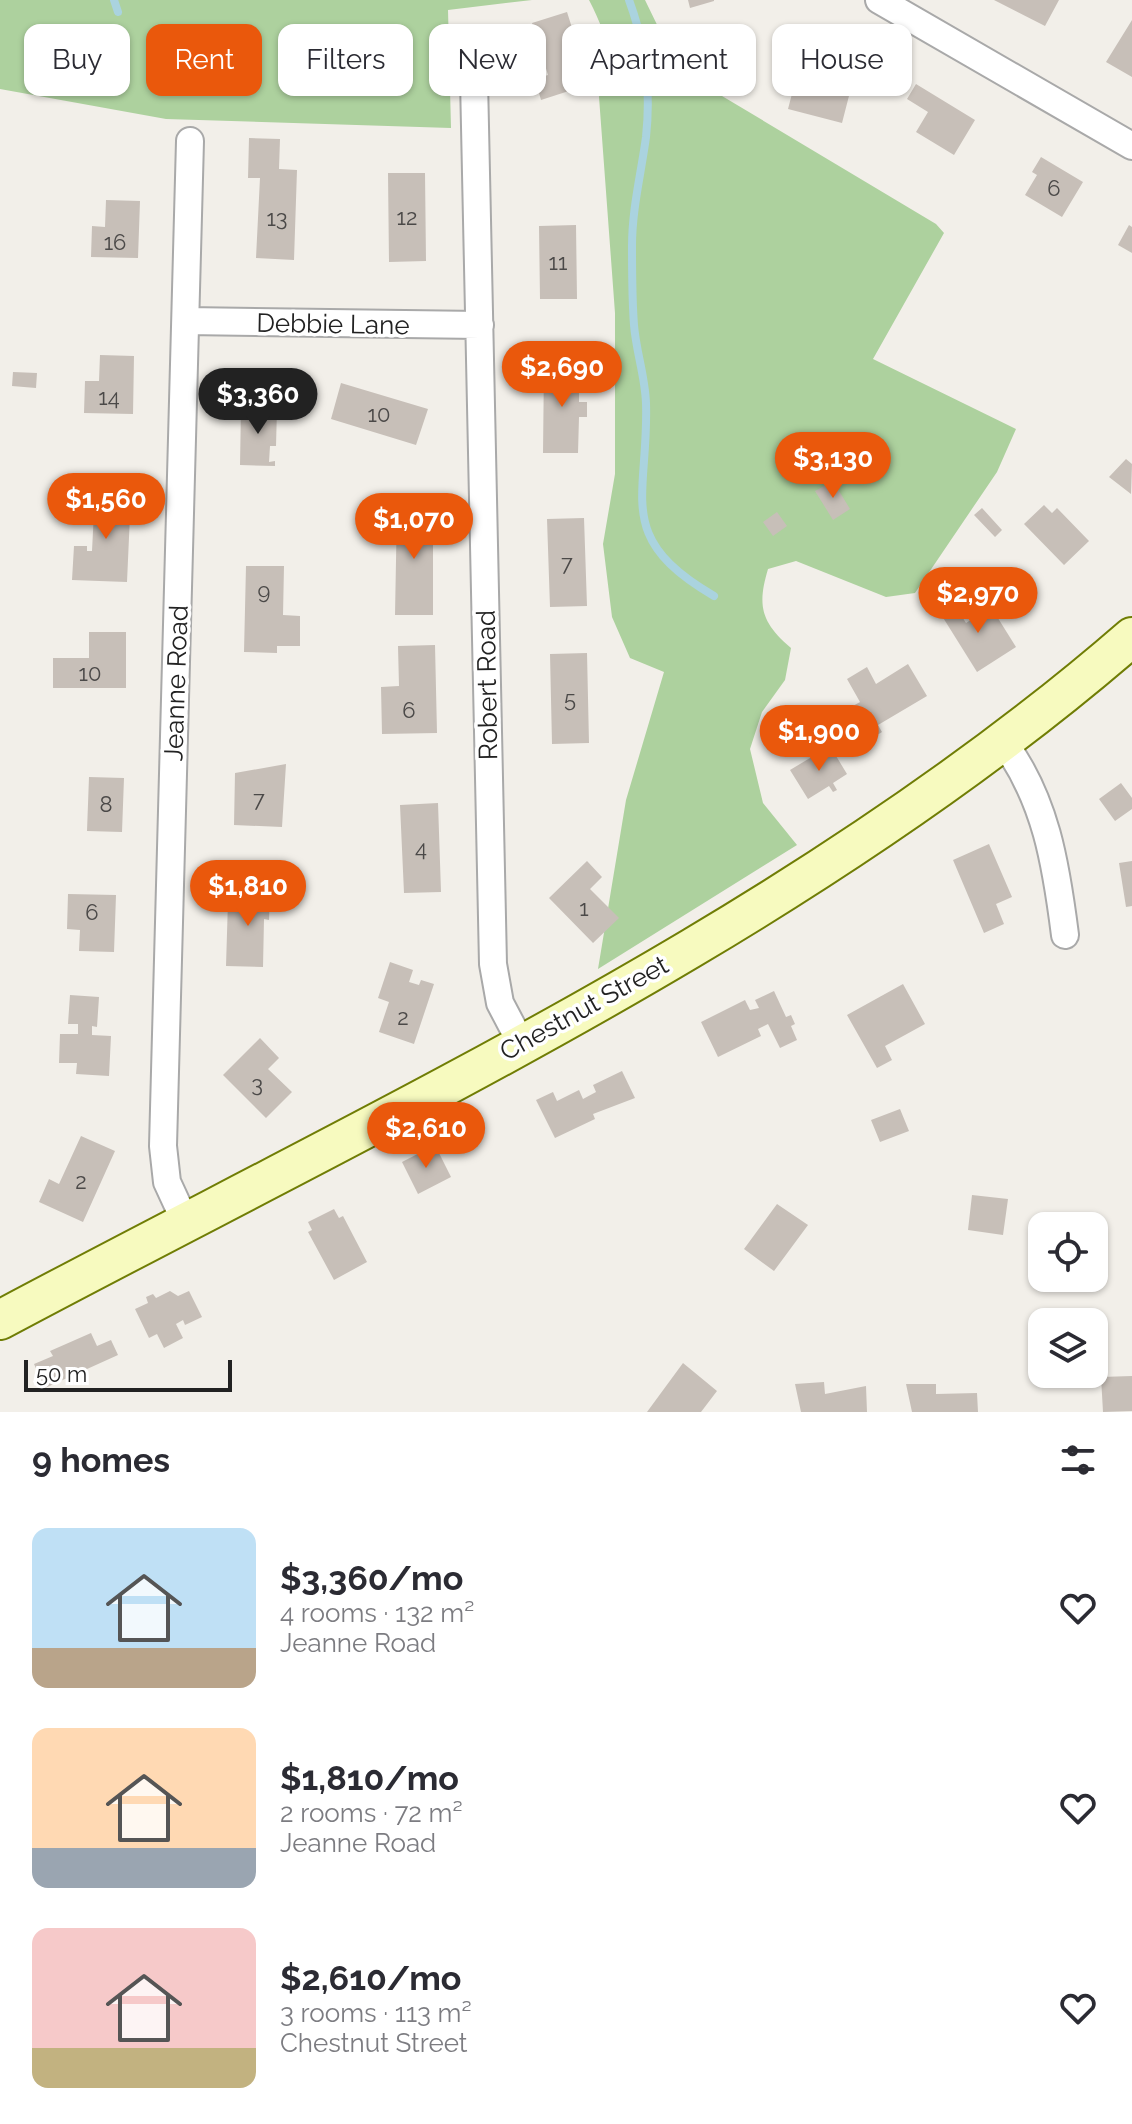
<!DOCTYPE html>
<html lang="en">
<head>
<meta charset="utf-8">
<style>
	body { margin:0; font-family:Raleway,sans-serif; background:#f7f7f7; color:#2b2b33; height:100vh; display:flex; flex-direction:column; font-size:30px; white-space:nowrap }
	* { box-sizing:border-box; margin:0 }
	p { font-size:26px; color:#7c7c81 }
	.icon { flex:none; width:44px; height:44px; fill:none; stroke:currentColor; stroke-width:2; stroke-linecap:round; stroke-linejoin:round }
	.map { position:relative; height:1412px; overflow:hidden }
	.details { display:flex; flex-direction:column; background:#fff; flex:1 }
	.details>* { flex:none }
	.guide { position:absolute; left:24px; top:24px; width:1084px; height:72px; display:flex; gap:16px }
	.buttons { position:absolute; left:1028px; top:1212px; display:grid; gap:16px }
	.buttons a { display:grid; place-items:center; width:80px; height:80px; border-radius:16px; background:#fff; box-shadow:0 2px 6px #0004; font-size:40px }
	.scale { position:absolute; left:24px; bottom:20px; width:208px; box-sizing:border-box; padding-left:8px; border:4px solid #222; border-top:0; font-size:22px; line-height:28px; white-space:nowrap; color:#222; -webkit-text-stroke:6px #fff; paint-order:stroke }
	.price { position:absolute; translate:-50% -68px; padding:0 18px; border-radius:28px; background:#ea580c; color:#fff; font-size:26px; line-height:52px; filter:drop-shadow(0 2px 4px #0008) }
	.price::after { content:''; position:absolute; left:50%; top:48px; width:24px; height:18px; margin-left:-12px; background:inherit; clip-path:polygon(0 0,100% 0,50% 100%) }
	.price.active { background:#222; color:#fff }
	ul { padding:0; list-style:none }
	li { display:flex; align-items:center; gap:24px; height:200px; padding:0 32px }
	li span { display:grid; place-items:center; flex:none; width:224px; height:160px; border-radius:16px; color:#555 }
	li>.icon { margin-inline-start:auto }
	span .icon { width:96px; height:96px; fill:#fffc; stroke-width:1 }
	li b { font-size:34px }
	h2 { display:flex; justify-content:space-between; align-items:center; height:96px; padding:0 32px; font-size:34px }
	.chip { padding:0 28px; border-radius:16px; background:#fff; box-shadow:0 2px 6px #0004; font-size:28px; line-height:72px }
	.chip.active { background:#ea580c; color:#fff }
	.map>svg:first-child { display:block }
	.forest { fill:#add19e }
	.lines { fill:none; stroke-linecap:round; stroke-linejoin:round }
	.stream { stroke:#aad3df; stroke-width:8 }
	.building { fill:#c7bfb8 }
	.minor-casing { stroke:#a9a9a9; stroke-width:30 }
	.secondary-casing { stroke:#707d05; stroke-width:42 }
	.minor { stroke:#fff; stroke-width:26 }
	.secondary { stroke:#f7fabf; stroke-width:38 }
	.labels { text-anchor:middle; stroke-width:7; stroke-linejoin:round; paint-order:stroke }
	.number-label { font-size:22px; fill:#4b4948 }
	.street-label { font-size:26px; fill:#222; stroke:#fff }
</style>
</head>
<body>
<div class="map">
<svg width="1132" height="1412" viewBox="0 0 1132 1412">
	<rect width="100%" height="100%" fill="#f2efe9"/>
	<path class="forest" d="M 0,0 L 532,0 L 448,10 L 451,128 L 166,119 L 0,89 Z
		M 589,0 L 645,0 L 663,37 L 722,96 L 936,224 L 944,233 L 873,359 L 1016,429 L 997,472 L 915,593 L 886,597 L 796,561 L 768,569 C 757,606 761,622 791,648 L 785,680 L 762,712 L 750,749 L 763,803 L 797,845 L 598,969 L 626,800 L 664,672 L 630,658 L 612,617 L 603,544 L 615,474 L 615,313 L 599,97 C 611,54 609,39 589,0 Z"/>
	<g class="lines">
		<path class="stream" d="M 114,0 L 118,12
			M 629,0 C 645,43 651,91 646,137 C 641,174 632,209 632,246 C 632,272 632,299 634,325 C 636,351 645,376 646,403 C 649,498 613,537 714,596"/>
	</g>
	<path class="building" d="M 688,0 L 714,0 L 714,1 L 690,8 Z
		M 994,0 L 1059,0 L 1045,26 Z
		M 567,12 L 588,78 L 573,83 L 575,89 L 541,100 L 535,79 L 548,75 L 532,23 Z
		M 1132,20 L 1132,77 L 1106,62 Z
		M 819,40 L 838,45 L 837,52 L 859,57 L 842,123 L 788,109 L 805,44 L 817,47 Z
		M 916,84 L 975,120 L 954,155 L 916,132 L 928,112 L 907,99 Z
		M 249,138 L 280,139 L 279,169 L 297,170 L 294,260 L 256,258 L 260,178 L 248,178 Z
		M 1041,157 L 1083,182 L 1062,217 L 1025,195 L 1037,175 L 1032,172 Z
		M 388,173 L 425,173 L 426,261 L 389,262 Z
		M 106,200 L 140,201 L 138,258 L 91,257 L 92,226 L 105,227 Z
		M 576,225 L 577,299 L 540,299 L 539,226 Z
		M 1129,225 L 1132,227 L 1132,253 L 1118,245 Z
		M 100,355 L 134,356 L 133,414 L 84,413 L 85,381 L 99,381 Z
		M 544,364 L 579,364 L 579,402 L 587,402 L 587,417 L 579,417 L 578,453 L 543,453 Z
		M 13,372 L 37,373 L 36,388 L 12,386 Z
		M 341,383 L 428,409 L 416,445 L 331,419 Z
		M 241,408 L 277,409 L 276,446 L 270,446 L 269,462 L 275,461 L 275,466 L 240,465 Z
		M 1126,459 L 1132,464 L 1131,494 L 1109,477 Z
		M 833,481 L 850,509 L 833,520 L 815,491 Z
		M 95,492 L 131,493 L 127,582 L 72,580 L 74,546 L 87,546 L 87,551 L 92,551 Z
		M 1044,505 L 1052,513 L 1057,508 L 1089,541 L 1064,565 L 1024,524 Z
		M 397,507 L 433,507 L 433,615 L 395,615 Z
		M 982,508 L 1002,530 L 995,537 L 974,515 Z
		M 777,512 L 787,526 L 773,536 L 763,522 Z
		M 584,518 L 587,606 L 550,607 L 547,519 Z
		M 246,566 L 284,566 L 283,615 L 300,616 L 300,646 L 277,646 L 277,653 L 244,652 Z
		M 951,599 L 966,623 L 991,607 L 1016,647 L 977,672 L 937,608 Z
		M 89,632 L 126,632 L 126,688 L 53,688 L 53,658 L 89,658 Z
		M 435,645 L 437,733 L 382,734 L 381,687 L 399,686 L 398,646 Z
		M 587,653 L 589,743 L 552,744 L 550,654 Z
		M 908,664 L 927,696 L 878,725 L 882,732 L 863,744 L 844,711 L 860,702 L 847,679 L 867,667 L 876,684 Z
		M 830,746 L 847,774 L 833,783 L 837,790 L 833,792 L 829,786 L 808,799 L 790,770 Z
		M 286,764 L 282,827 L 234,825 L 235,773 Z
		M 89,777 L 124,778 L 122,832 L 87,831 Z
		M 1121,783 L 1132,798 L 1132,809 L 1115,821 L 1099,799 Z
		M 438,803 L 441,892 L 404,893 L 400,805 Z
		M 989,844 L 1012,897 L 996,904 L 1004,924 L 984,933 L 953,860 Z
		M 587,861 L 602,877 L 590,889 L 619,918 L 593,943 L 549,898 Z
		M 1132,861 L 1132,906 L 1126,907 L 1119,863 Z
		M 245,887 L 270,887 L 269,920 L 264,919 L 263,967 L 226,966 L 228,901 L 244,901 Z
		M 68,894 L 116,895 L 114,952 L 79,951 L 80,930 L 67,929 Z
		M 390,962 L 413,970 L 409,982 L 419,985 L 421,980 L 434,984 L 414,1044 L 379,1032 L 389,1002 L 378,998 Z
		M 903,984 L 925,1024 L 885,1046 L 892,1060 L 877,1068 L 847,1015 Z
		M 774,991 L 786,1017 L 791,1015 L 795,1024 L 791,1026 L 797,1040 L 780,1048 L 768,1024 L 758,1029 L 761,1036 L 718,1057 L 701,1022 L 745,1000 L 750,1010 L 759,1008 L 755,1000 Z
		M 70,995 L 99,997 L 97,1027 L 92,1026 L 92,1035 L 111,1036 L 109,1076 L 76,1074 L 77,1063 L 59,1063 L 60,1034 L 78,1034 L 78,1024 L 68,1024 Z
		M 260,1038 L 279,1058 L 268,1069 L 292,1092 L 266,1118 L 223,1075 Z
		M 622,1071 L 635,1098 L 593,1114 L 595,1119 L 555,1138 L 536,1100 L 553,1092 L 557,1101 L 579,1090 L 583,1099 L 596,1092 L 593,1085 Z
		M 900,1109 L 909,1131 L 880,1142 L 871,1120 Z
		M 81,1136 L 115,1151 L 83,1222 L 39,1202 L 49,1179 L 59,1184 Z
		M 435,1145 L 451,1177 L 418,1194 L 402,1162 Z
		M 972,1195 L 1008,1199 L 1003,1235 L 968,1230 Z
		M 777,1204 L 808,1225 L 774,1271 L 744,1249 Z
		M 334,1209 L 339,1218 L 343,1216 L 367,1262 L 334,1280 L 308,1232 L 312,1230 L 308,1222 Z
		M 170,1291 L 178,1296 L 189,1291 L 202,1317 L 185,1325 L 183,1320 L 176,1324 L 183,1338 L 164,1348 L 157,1334 L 149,1338 L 135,1309 L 148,1303 L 146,1297 L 153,1294 L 156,1298 Z
		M 91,1333 L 97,1346 L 111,1340 L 118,1355 L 45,1388 L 34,1364 L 53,1356 L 50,1351 Z
		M 683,1363 L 717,1391 L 701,1412 L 647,1412 Z
		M 1132,1376 L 1132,1411 L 1103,1412 L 1101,1377 Z
		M 824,1382 L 825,1394 L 866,1386 L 867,1412 L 801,1412 L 795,1384 Z
		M 906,1384 L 936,1384 L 936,1394 L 977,1393 L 978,1412 L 912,1412 Z"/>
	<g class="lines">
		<g class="minor-casing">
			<path id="minor" d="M 879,0 L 1132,146
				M 474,80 L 493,964 L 500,1003 L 521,1043
				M 186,321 L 480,325
				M 1002,740 C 1046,799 1056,864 1065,935
				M 185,1221 L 167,1182 L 163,1146 L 190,141"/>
		</g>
		<g class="secondary-casing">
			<path id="secondary" d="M 0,1320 C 382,1116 803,923 1132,637"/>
		</g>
		<use href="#minor" class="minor"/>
		<use href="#secondary" class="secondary"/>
	</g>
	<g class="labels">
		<g class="number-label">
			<text x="1054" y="196">6</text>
			<text x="407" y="225">12</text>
			<text x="277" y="226">13</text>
			<text x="115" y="250">16</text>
			<text x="558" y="270">11</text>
			<text x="109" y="405">14</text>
			<text x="379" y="422">10</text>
			<text x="567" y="571">7</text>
			<text x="264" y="599">9</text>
			<text x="90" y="681">10</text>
			<text x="570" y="707">5</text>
			<text x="409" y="718">6</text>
			<text x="259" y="807">7</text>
			<text x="106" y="812">8</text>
			<text x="421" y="856">4</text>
			<text x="584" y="916">1</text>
			<text x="92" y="920">6</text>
			<text x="403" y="1025">2</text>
			<text x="257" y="1092">3</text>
			<text x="81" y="1189">2</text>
		</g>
		<g class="street-label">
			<text transform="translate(333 324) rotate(1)" y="9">Debbie Lane</text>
			<text transform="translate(176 683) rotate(-88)" y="9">Jeanne Road</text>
			<text transform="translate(487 685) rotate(-91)" y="9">Robert Road</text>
			<text transform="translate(584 1008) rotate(-29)" y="9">Chestnut Street</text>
		</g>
	</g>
</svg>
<div class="buttons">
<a><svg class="icon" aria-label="locate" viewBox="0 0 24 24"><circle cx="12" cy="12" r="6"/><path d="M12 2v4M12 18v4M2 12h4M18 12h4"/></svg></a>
<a><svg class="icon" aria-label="layers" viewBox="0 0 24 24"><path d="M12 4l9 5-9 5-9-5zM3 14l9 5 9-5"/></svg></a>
</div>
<div class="scale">50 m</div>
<b class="price" style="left:562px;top:409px">$2,690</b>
<b class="price active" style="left:258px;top:436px">$3,360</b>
<b class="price" style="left:833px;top:500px">$3,130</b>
<b class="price" style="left:106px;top:541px">$1,560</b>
<b class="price" style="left:414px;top:561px">$1,070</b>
<b class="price" style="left:978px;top:635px">$2,970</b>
<b class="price" style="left:819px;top:773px">$1,900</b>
<b class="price" style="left:248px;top:928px">$1,810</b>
<b class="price" style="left:426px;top:1170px">$2,610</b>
<div class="guide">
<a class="chip">Buy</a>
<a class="chip active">Rent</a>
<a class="chip">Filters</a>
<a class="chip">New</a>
<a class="chip">Apartment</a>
<a class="chip">House</a>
</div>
</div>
<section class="details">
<h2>9 homes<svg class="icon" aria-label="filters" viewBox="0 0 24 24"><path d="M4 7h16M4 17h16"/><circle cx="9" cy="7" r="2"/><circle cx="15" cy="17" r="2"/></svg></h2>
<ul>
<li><span style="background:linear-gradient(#bfe0f5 75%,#b9a48a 0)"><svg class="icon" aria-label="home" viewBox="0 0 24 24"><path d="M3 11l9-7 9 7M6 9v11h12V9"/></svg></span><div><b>$3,360/mo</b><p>4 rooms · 132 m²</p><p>Jeanne Road</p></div><svg class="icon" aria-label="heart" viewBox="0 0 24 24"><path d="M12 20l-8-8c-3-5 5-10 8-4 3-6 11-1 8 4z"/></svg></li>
<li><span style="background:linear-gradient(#ffd9b3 75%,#9aa5b1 0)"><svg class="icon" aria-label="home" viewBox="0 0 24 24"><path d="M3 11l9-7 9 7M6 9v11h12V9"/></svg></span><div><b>$1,810/mo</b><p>2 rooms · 72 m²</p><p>Jeanne Road</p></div><svg class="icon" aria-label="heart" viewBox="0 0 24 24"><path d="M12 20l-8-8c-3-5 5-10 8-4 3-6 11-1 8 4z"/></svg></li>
<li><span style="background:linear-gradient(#f6c9c9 75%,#c2b280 0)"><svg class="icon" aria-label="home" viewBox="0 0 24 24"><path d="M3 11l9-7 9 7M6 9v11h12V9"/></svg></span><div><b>$2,610/mo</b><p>3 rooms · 113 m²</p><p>Chestnut Street</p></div><svg class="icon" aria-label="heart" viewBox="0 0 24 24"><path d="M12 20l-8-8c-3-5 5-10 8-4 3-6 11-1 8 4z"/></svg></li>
</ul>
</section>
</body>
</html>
